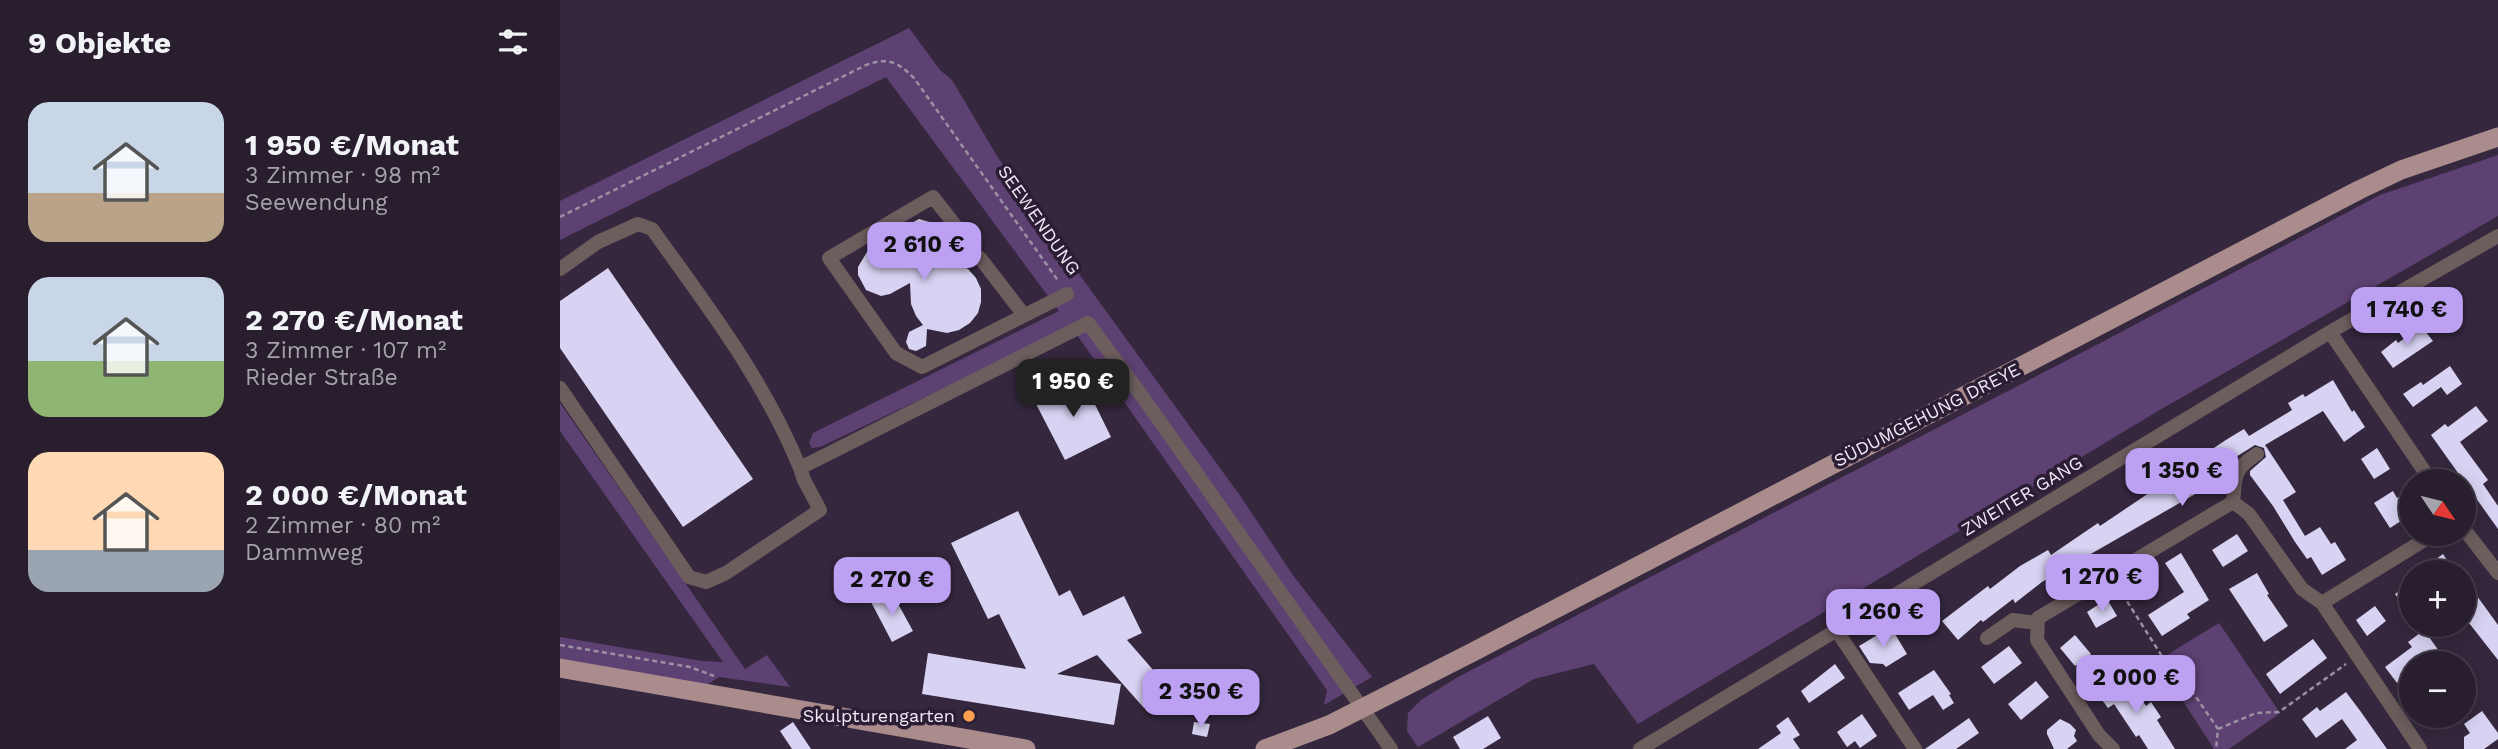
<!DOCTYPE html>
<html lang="de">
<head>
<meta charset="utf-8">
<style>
	body { margin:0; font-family:"Work Sans",sans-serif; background:#342b3a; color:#f1f3f6; height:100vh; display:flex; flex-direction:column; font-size:26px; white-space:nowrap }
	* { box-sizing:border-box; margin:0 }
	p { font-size:23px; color:#a5a2aa }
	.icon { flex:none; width:38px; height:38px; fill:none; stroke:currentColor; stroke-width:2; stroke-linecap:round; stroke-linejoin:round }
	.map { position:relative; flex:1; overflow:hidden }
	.details { display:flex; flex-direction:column; background:#281e2e; width:560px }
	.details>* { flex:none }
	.needle { width:46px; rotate:125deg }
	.buttons { position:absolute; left:1839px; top:469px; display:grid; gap:14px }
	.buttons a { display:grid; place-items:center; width:77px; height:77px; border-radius:50%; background:#281e2e; box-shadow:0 4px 18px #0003,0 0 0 2px #443c4a; font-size:35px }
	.price { position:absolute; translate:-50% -60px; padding:0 16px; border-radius:14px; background:#bca0f2; color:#111; font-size:23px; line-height:46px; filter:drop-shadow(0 2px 4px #0008) }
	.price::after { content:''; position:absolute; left:50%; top:42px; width:21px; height:16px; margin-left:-10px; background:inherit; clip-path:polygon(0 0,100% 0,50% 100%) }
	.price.active { background:#222; color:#fff }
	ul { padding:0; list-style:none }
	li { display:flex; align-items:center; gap:21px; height:175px; padding:0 28px }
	li span { display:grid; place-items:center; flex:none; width:196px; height:140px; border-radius:21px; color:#555 }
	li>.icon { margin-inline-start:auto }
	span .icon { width:84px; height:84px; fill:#fffc; stroke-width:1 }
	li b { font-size:30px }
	h2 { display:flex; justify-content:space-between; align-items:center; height:84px; padding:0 28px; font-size:30px }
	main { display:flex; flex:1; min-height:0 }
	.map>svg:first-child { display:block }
	.green { fill:#5e4173 }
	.building { fill:#d8d3f2 }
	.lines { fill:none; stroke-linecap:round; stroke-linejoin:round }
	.path { stroke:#9b91a3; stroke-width:2.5; stroke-dasharray:5 3.5; stroke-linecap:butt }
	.minor { stroke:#6d5e5e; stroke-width:14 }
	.major { stroke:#aa8c8d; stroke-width:19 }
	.poi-dot { fill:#fa9f4f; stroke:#2b1e34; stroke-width:2.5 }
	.labels { text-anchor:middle; stroke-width:7; stroke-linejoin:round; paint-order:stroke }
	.street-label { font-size:18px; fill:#f1e9f8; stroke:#2b1e34 }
	.poi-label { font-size:18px; fill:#f1e9f8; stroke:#2b1e34; text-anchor:end }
</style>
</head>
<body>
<main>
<section class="details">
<h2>9 Objekte<svg class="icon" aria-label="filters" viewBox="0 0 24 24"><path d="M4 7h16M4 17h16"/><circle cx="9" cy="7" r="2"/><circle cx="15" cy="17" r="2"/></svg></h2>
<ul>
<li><span style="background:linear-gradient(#c9d6e8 65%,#b9a48a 0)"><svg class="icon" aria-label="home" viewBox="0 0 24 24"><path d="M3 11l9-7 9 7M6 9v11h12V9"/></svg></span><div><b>1 950 €/Monat</b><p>3 Zimmer · 98 m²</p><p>Seewendung</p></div></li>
<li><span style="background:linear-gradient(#c9d6e8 60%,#8fb573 0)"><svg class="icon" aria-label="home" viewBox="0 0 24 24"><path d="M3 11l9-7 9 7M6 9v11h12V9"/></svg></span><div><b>2 270 €/Monat</b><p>3 Zimmer · 107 m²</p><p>Rieder Straße</p></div></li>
<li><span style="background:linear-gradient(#ffd9b3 70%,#9aa5b1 0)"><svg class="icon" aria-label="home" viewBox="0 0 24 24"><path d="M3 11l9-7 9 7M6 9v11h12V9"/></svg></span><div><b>2 000 €/Monat</b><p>2 Zimmer · 80 m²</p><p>Dammweg</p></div></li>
</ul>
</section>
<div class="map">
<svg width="1938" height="749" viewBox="0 0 1938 749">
	<rect width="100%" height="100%" fill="#35283e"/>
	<path class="green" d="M 349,28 L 380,70 L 392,80 L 437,156 L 522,278 L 681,497 L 732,574 L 812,677 L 764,705 L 767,690 L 510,325 L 433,365 L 260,447 L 252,448 L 249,443 L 253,433 L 499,311 L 326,77 L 0,240 L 0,201 Z
		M 1938,155 L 1938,216 L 1598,411 L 1078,724 L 1034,664 L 974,679 L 858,747 L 847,731 L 848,713 L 861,700 L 898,677 L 1544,341 L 1820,195 Z
		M 0,403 L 185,669 L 207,655 L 230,687 L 159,677 L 145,686 L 0,660 L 0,637 L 142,661 L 163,662 L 0,431 Z
		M 1659,623 L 1720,713 L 1669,749 L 1654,749 L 1597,661 Z"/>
	<path class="building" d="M 359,219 L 373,223 L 379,228 L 383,241 L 378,260 L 397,263 L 408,269 L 416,278 L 421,289 L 421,302 L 418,313 L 410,323 L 399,330 L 387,333 L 367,329 L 366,346 L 356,351 L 349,349 L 346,342 L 349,332 L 363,325 L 356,316 L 351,304 L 350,283 L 330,294 L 321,296 L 306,290 L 298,275 L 298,267 L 307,252 L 322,247 L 338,250 L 346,226 Z
		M 48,268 L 193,479 L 123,527 L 0,348 L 0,301 Z
		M 1861,326 L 1873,341 L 1833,368 L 1821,352 L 1836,340 L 1838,343 Z
		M 1890,366 L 1902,384 L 1887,395 L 1881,387 L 1853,407 L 1843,394 L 1861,382 L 1863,385 Z
		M 522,378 L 551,437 L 505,460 L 475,402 Z
		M 1773,380 L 1792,412 L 1794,410 L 1805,427 L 1784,442 L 1763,411 L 1705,445 L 1736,492 L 1723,500 L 1745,536 L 1760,527 L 1771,544 L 1775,542 L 1786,560 L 1762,575 L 1751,557 L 1747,559 L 1735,542 L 1713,506 L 1690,475 L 1690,471 L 1706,457 L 1704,448 L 1695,445 L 1639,480 L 1644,489 L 1482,582 L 1455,603 L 1453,599 L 1423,622 L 1421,620 L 1398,640 L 1382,621 L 1428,586 L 1430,589 L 1460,566 L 1488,550 L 1491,555 L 1538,523 L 1540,526 L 1589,493 L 1590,494 L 1643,462 L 1640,457 L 1669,438 L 1684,429 L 1689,436 L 1732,410 L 1728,403 L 1743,394 L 1745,397 Z
		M 1916,406 L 1928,421 L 1900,442 L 1928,480 L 1923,484 L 1938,506 L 1938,529 L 1871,435 L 1885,424 L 1888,427 Z
		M 1817,448 L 1830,469 L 1814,479 L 1801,459 Z
		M 1852,489 L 1852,514 L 1830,528 L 1814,503 L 1833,491 L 1837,498 Z
		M 458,511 L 499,596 L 510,590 L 523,616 L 564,596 L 582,633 L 567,640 L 608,687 L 584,708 L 537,655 L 497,674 L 561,684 L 554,725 L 362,694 L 368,653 L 466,669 L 439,614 L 428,619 L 391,543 Z
		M 1677,534 L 1688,551 L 1663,567 L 1652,550 Z
		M 1621,553 L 1649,600 L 1627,614 L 1630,618 L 1602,636 L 1588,615 L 1624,592 L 1605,563 Z
		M 1883,554 L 1891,566 L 1883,572 L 1858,572 Z
		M 1697,573 L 1709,594 L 1707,595 L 1728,626 L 1704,642 L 1669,589 Z
		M 1904,578 L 1938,625 L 1938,660 L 1909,623 L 1904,626 Z
		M 1852,582 L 1852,618 L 1835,594 Z
		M 331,591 L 353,631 L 332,642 L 311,602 Z
		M 1547,599 L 1557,616 L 1536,628 L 1527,612 Z
		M 1815,606 L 1826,621 L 1807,636 L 1796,620 Z
		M 1864,630 L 1879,651 L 1861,663 L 1852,663 L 1852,672 L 1837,683 L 1825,667 L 1852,647 L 1848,642 Z
		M 1324,631 L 1335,634 L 1347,654 L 1326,667 L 1323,664 L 1310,663 L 1299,646 Z
		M 1515,635 L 1531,654 L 1515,666 L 1500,648 Z
		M 1753,639 L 1767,658 L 1720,694 L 1706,674 Z
		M 1449,646 L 1462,663 L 1434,684 L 1421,667 Z
		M 1573,662 L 1585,678 L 1572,688 L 1562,671 Z
		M 1275,664 L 1285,678 L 1249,703 L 1241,691 Z
		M 1374,670 L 1391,694 L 1389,695 L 1394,703 L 1383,710 L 1373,695 L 1349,710 L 1338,693 Z
		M 1550,678 L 1565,696 L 1575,689 L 1586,706 L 1591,702 L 1601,717 L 1597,720 L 1615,749 L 1588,749 L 1579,735 L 1576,737 L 1554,704 L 1548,708 L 1534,689 Z
		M 1476,681 L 1489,697 L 1461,720 L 1448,704 Z
		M 1786,692 L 1801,712 L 1827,749 L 1785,749 L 1797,740 L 1782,719 L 1756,738 L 1742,719 L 1757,707 L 1760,711 Z
		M 1922,711 L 1938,733 L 1938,739 L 1924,749 L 1904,749 L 1904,737 L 1910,733 L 1904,724 Z
		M 1302,714 L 1317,736 L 1300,748 L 1295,741 L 1287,747 L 1277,732 Z
		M 928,716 L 941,738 L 923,749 L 900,749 L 893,737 Z
		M 1862,716 L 1890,716 L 1871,729 Z
		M 1228,717 L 1240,735 L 1233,739 L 1240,749 L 1198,749 L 1221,733 L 1216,726 Z
		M 1409,718 L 1419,733 L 1396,749 L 1365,749 Z
		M 1500,719 L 1510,724 L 1516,730 L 1514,736 L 1517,741 L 1507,749 L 1494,749 L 1487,734 L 1487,730 Z
		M 233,722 L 251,749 L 232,749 L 220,731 Z
		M 634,722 L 650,724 L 647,737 L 632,734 Z"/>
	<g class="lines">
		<path class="path" d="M 0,217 L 306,65 C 328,57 338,62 354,78 L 499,282
			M 1558,587 L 1605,661 L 1618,671 L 1658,729 L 1656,749
			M 0,645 L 130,667 L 154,676
			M 1658,729 L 1696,713 L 1719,712 L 1786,664"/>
		<path class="minor" d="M 395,225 L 373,197 L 269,258 L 336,353 L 362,367 L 507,294
			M 420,258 L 464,315
			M 0,269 L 38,242 L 78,224 L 92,229 C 148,307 203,378 240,468
			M 1770,332 L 1871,481
			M 0,388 L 129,577 L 146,582 L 166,573 L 260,510 L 244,480 L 240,468 L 528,323 L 582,396 L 831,749
			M 1673,502 C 1676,474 1673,470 1697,454
			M 1904,529 L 1938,573
			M 1762,603 L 1874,534
			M 1277,631 L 1355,749
			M 1427,638 L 1453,620 L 1477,623
			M 1080,749 L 1770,332 L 1938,236
			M 1553,749 L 1539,735 L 1477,640 L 1478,618 L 1673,502 L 1689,514 L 1742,589 L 1762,603 L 1860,749"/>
		<path class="major" d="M 0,668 L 466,749
			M 705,749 L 769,725 L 911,653 L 1799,190 L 1841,170 L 1938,137"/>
	</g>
	<circle class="poi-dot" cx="409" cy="716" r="7"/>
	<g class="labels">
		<g class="street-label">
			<text transform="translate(479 220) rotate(55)" y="6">SEEWENDUNG</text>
			<text transform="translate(1367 415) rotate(-27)" y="6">SÜDUMGEHUNG DREYE</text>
			<text transform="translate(1462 496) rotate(-31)" y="6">ZWEITER GANG</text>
		</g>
		<g class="poi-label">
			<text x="395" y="722">Skulpturengarten</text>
		</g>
	</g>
</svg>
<div class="buttons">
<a><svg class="needle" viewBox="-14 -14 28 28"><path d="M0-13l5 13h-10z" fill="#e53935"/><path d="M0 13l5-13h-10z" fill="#a5a2aa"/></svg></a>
<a>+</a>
<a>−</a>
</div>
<b class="price" style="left:364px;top:282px">2 610 €</b>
<b class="price" style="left:1847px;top:347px">1 740 €</b>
<b class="price active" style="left:513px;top:419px">1 950 €</b>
<b class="price" style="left:1622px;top:508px">1 350 €</b>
<b class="price" style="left:1542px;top:614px">1 270 €</b>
<b class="price" style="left:332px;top:617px">2 270 €</b>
<b class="price" style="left:1323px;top:649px">1 260 €</b>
<b class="price" style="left:1576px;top:715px">2 000 €</b>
<b class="price" style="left:641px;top:729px">2 350 €</b>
</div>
</main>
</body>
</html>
